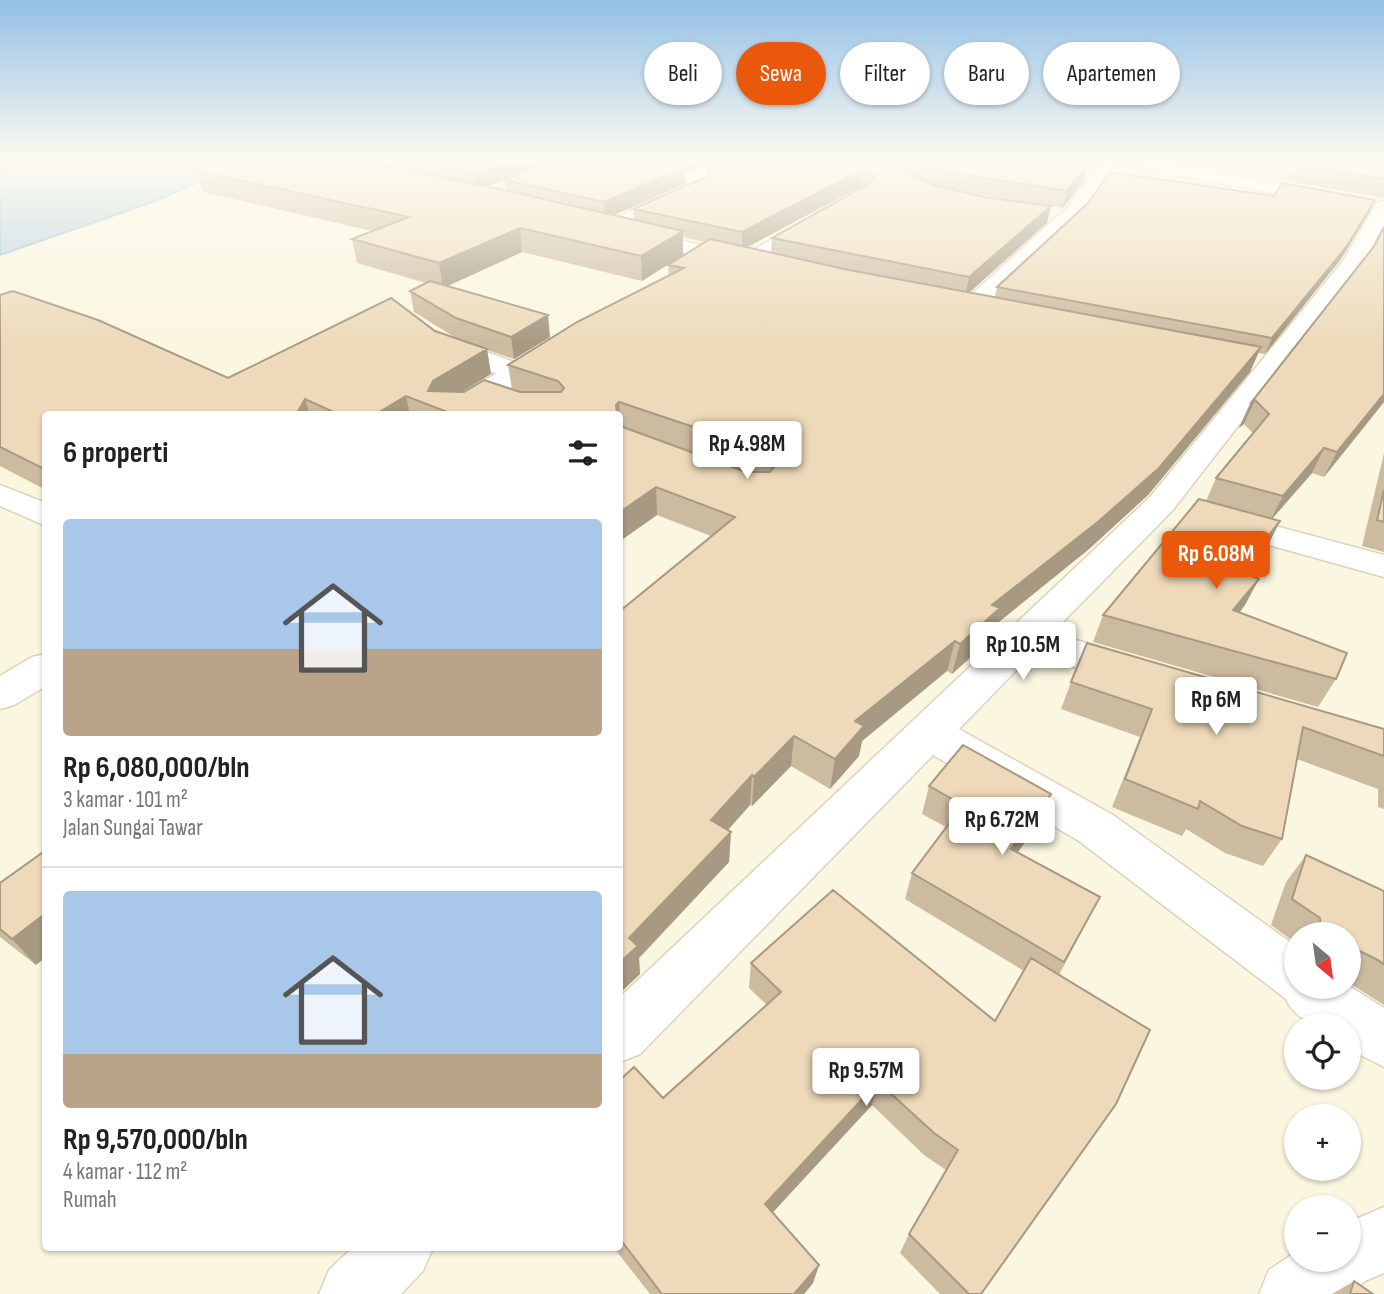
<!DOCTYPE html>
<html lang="id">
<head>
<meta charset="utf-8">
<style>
	body { margin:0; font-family:"Sofia Sans Condensed",sans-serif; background:#f2f2f2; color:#222; height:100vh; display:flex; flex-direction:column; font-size:26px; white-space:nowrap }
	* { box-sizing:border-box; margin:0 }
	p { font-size:23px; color:#767676 }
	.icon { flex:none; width:38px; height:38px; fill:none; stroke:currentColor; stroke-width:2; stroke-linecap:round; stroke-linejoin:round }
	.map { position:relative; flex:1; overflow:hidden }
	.panel { position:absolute; left:42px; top:411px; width:581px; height:840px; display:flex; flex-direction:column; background:#fff; border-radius:7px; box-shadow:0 2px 5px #0004 }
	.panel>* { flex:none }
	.guide { position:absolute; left:644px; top:42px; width:634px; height:63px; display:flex; gap:14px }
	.needle { width:46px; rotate:151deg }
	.controls { position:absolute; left:1284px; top:922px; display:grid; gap:14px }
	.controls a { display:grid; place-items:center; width:77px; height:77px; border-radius:50%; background:#fff; box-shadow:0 2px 5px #0004; font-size:35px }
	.price { position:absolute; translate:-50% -60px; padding:0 16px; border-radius:7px; background:#fff; color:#222; font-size:23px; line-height:46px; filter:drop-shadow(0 2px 4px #0008) }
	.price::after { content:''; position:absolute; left:50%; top:42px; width:21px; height:16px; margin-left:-10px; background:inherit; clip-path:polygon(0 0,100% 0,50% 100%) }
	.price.active { background:#ea580c; color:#fff }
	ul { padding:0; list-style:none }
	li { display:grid; align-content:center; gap:14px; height:371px; padding:0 21px }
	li+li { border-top:2px solid #e0e0e0 }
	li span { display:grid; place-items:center; height:217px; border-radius:7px; color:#555 }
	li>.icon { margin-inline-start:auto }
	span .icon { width:126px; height:126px; fill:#fffc; stroke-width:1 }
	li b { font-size:30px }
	h2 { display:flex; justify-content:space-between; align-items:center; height:84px; padding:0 21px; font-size:30px }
	.chip { padding:0 24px; border-radius:32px; background:#fff; box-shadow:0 2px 5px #0004; font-size:24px; line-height:63px }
	.chip.active { background:#ea580c; color:#fff }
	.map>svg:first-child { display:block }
	.water { fill:#b7d2e2; stroke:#9ebfd3; stroke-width:2 }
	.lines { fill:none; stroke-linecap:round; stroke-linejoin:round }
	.street-casing { stroke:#ded3bd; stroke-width:3 }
	.secondary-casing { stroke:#dfd3b8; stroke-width:3 }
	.street { fill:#fff; fill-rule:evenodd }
	.secondary { fill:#fff; fill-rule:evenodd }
	.wall { fill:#cdbba0; fill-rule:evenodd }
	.shaded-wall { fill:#a79982 }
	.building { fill:#eedaba; stroke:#a79982; stroke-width:2 }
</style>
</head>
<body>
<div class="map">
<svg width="1384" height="1294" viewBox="0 0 1384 1294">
	<rect width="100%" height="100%" fill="#faf6e0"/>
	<path class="water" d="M 0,163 L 242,163 L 155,201 L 0,255 Z"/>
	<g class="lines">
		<g class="street-casing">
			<path id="street" d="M 712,163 L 734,163 L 704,180 L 708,187 L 705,191 L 613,233 L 599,233 L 596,229 L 599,225 L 689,185 L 685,178 L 688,174 Z
				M 1101,163 L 1118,163 L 1083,214 L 980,311 L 964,311 L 960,306 L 964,301 L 1069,206 Z
				M 1133,163 L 1168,163 L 1330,194 L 1339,199 L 1330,204 L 1141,168 Z
				M 1384,201 L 1384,224 L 1363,263 L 1315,327 L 1172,511 L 1052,633 L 1144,660 L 1150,670 L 1144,680 L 1130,684 L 1032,654 L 959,729 L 1113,815 L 1297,947 L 1297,987 L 1349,986 L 1384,1008 L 1384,1067 L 1349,1049 L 1349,1026 C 1324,1026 1298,1026 1286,999 L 1079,841 L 933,755 L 640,1054 L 620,1062 L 620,997 L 1150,497 L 1343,261 L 1377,203 Z
				M 817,213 L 824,215 L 827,219 L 824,223 L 753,264 L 739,264 L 736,260 Z
				M 440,335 L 525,366 L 529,372 L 525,378 L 507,378 L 431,347 L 428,342 L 431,337 Z
				M 0,485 L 46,503 L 46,526 L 0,506 Z
				M 1223,512 L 1384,555 L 1384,577 L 1211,529 L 1207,522 L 1211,515 Z
				M 1384,1207 L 1384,1273 L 1365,1281 L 1350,1294 L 1259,1294 L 1269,1270 L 1297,1251 L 1297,1260 L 1349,1260 L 1349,1222 Z
				M 352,1248 L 433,1248 L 423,1271 L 401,1294 L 319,1294 L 329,1270 Z"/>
		</g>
		<g class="secondary-casing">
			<path id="secondary" d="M 633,230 L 715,248 L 718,252 L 708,258 L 626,240 L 623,236 Z
				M 554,341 L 563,343 L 566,348 L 563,353 L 468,415 L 435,415 L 439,409 L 545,343 Z
				M 46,654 L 46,686 L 14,705 L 0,709 L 0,676 L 32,657 Z"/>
		</g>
		<use href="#street" class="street"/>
		<use href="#secondary" class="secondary"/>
	</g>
	<path class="wall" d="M 369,163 L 706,163 L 686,172 L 685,184 L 614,215 L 634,220 L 633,209 L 706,177 L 708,175 L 708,165 L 889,164 L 923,180 L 896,163 L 1079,163 L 1088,165 L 1084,181 L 1063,208 L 1051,206 L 1047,223 L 970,292 L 995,297 L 997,287 L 1369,213 L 1341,259 L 1265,354 L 1258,353 L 1250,372 L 1148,495 L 1089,549 L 995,625 L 992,638 L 952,674 L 947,671 L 862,741 L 859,756 L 830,789 L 791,766 L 752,806 L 750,805 L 728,830 L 731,832 L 729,862 L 639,958 L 640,974 L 620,993 L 620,611 L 711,536 L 657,515 L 620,541 L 620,415 L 46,415 L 46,490 L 0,466 L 0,295 L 228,378 L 435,331 L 456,338 L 414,312 L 410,291 L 426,283 L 357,263 L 352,239 L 372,231 L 203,192 L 196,171 ZM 521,172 L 504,180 L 506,190 L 488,186 ZM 862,186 L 863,186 L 772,238 L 771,253 L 747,247 ZM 950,189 L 1036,204 L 985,197 ZM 683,237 L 705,242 L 668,265 L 669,276 L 508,365 L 512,389 L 462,391 L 491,374 L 487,350 L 514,359 L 550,337 L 448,286 L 522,252 L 642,281 L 683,255 Z
		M 1293,163 L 1384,163 L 1384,198 L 1286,181 Z
		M 1384,227 L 1384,402 L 1324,477 L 1312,473 L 1272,519 L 1280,521 L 1267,547 L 1246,573 L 1245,605 L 1239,613 L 1336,679 L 1318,707 L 1093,642 L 1103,615 L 1206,501 L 1216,478 L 1253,433 L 1244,424 L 1239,428 L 1250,404 L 1375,245 Z
		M 1384,453 L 1384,552 L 1362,546 Z
		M 1071,682 L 1384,729 L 1384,809 L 1378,807 L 1378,789 L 1297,759 L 1282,839 L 1263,866 L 1225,853 L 1186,829 L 1182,836 L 1112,807 L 1140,737 L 1061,709 Z
		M 929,786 L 1051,794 L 1040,821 L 1018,852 L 1086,923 L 1059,975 L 981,1294 L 940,1294 L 900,1253 L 909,1234 L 946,1170 L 924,1155 L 872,1105 L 772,1213 L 819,1265 L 813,1283 L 804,1294 L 650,1294 L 614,1248 L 620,1248 L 620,1080 L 663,1098 L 767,1005 L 749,988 L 751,963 L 995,1021 L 1024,971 L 905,899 L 912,873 L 946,827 L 922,814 Z
		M 1306,855 L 1384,891 L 1384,1005 L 1349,983 L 1349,934 L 1297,934 L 1297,944 L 1271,925 L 1286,882 Z
		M 0,883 L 36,965 L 0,937 Z
		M 1354,1281 L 1373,1294 L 1332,1294 Z"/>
	<path class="shaded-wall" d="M 503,163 L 545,163 L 478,190 L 476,173 Z
		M 683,163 L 706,163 L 686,172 L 685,184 L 605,219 L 604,202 Z
		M 1088,165 L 1084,181 L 1063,208 L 1067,191 Z
		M 864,169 L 862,186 L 742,250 L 742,232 Z
		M 1375,200 L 1369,213 L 1341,259 L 1265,354 L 1272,338 Z
		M 1051,206 L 1047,223 L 965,296 L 969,277 Z
		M 520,228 L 522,252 L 443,288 L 439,263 Z
		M 683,231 L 683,255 L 642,281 L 641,256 Z
		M 548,315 L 550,337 L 514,359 L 511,337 Z
		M 1261,347 L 1250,372 L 1148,495 L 1089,549 L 995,625 L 992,638 L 952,674 L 960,644 L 992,605 Z
		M 487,349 L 491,374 L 438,407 L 428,391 L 433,381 Z
		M 1384,394 L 1384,402 L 1324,477 L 1337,452 Z
		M 406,396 L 410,415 L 374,415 Z
		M 305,399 L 310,415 L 296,415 Z
		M 1255,400 L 1244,424 L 1239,428 L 1250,404 Z
		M 619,402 L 621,429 L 620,430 L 620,415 L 616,415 L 616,405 Z
		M 1324,448 L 1312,473 L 1270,521 L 1283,496 Z
		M 656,487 L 657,515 L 620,541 L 620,512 Z
		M 1280,521 L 1267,547 L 1227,597 L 1240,571 Z
		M 1259,579 L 1245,605 L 1220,637 L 1233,610 Z
		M 955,641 L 947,671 L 862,741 L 859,756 L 830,789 L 835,759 L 855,721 Z
		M 794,736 L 791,766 L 752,806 L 754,777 Z
		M 752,775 L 750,805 L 711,849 L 711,820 Z
		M 1051,794 L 1040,821 L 1001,876 L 1011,849 Z
		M 731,832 L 729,862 L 639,958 L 640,974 L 620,993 L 620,962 L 629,938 Z
		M 46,913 L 46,957 L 36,965 L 12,939 Z
		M 878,1082 L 872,1105 L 762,1224 L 765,1204 Z
		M 819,1265 L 813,1283 L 804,1294 L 794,1294 Z"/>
	<path class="building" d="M 220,163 L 366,163 L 477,184 L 683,231 L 641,256 L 520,228 L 439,263 L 352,239 L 409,217 L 196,171 Z
		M 421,163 L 503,163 L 476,173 Z
		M 544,163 L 683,163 L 685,168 L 604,202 L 504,180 Z
		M 711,163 L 888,163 L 933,185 L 985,197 L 1051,206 L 969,277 L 772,238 L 870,183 L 875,176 L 864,169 L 742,232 L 633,209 L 706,177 L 710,172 L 708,165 Z
		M 923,163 L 1079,163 L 1088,165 L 1067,191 L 949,172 Z
		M 1293,163 L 1384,163 L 1384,179 L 1293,164 Z
		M 1110,172 L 1274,196 L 1282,183 L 1375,200 L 1347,246 L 1272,338 L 997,287 L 1088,203 Z
		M 1384,227 L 1384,394 L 1337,452 L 1324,448 L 1283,496 L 1216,478 L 1269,414 L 1255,400 L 1250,404 L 1375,245 Z
		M 710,239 L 849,270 L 1261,347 L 1159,468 L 1099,521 L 992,605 L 1000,608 L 960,644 L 955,641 L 855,721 L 864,726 L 835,759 L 794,736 L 754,777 L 752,775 L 711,820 L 731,832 L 629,938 L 638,946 L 620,962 L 620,611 L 735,517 L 656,487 L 620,512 L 620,426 L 746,472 L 770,472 L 778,462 L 771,453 L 619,402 L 616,405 L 617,415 L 455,415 L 406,396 L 374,415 L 340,415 L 305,399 L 296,415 L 46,415 L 46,470 L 0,447 L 0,295 L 13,291 L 98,320 L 228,378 L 391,298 L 435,331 L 487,349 L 433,381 L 428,391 L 464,392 L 484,380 L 520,392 L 561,392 L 564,388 L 558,381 L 508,365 L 577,322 L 684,268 L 668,265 Z
		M 430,281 L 548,315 L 511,337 L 456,318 L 410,291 Z
		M 1384,490 L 1384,522 L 1377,520 Z
		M 1199,499 L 1280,521 L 1240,571 L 1259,579 L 1233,610 L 1347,653 L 1336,679 L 1103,615 Z
		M 1087,643 L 1384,729 L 1384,756 L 1303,727 L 1282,839 L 1242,826 L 1200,801 L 1198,809 L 1125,779 L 1152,709 L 1071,682 Z
		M 963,745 L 1051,794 L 1011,849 L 1100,897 L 1064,962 L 912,873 L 963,805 L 929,786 Z
		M 46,850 L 46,913 L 12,939 L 0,929 L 0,883 Z
		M 1306,855 L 1384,891 L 1384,964 L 1374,958 L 1349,946 L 1349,934 L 1321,934 L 1320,918 L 1292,899 Z
		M 833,890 L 995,1021 L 1031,958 L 1150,1030 L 1116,1104 L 981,1294 L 969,1294 L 909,1234 L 958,1150 L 934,1133 L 878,1082 L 765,1204 L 819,1265 L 794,1294 L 662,1294 L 620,1239 L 620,1080 L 634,1067 L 663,1098 L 781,992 L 751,963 Z
		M 1354,1281 L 1373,1294 L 1350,1294 Z"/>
	<linearGradient id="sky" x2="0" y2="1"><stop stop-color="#94c0e6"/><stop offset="0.47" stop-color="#fdfbf1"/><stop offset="1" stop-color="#fdfbf1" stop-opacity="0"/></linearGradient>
	<rect width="1384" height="344" fill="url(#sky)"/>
</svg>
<div class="controls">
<a><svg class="needle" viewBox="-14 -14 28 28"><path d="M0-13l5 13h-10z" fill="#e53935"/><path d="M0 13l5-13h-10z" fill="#767676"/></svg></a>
<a><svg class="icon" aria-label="locate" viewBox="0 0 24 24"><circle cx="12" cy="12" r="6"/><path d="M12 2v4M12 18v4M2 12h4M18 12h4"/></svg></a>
<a>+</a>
<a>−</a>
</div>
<b class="price" style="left:747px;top:481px">Rp 4.98M</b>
<b class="price active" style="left:1216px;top:591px">Rp 6.08M</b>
<b class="price" style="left:1023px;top:682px">Rp 10.5M</b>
<b class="price" style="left:1216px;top:737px">Rp 6M</b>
<b class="price" style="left:1002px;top:857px">Rp 6.72M</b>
<b class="price" style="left:866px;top:1108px">Rp 9.57M</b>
<div class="guide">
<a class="chip">Beli</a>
<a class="chip active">Sewa</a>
<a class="chip">Filter</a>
<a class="chip">Baru</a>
<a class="chip">Apartemen</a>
</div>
<section class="panel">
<h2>6 properti<svg class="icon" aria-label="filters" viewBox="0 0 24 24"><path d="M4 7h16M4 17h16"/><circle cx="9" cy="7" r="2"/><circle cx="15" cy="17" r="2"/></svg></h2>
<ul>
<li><span style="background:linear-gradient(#a9c7e8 60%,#b9a48a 0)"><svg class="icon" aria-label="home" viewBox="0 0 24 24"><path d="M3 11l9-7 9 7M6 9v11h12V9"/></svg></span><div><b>Rp 6,080,000/bln</b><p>3 kamar · 101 m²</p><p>Jalan Sungai Tawar</p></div></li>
<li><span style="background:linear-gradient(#a9c7e8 75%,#b9a48a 0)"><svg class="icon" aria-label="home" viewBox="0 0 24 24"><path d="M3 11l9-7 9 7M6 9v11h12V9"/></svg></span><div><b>Rp 9,570,000/bln</b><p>4 kamar · 112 m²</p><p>Rumah</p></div></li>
</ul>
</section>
</div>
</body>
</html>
